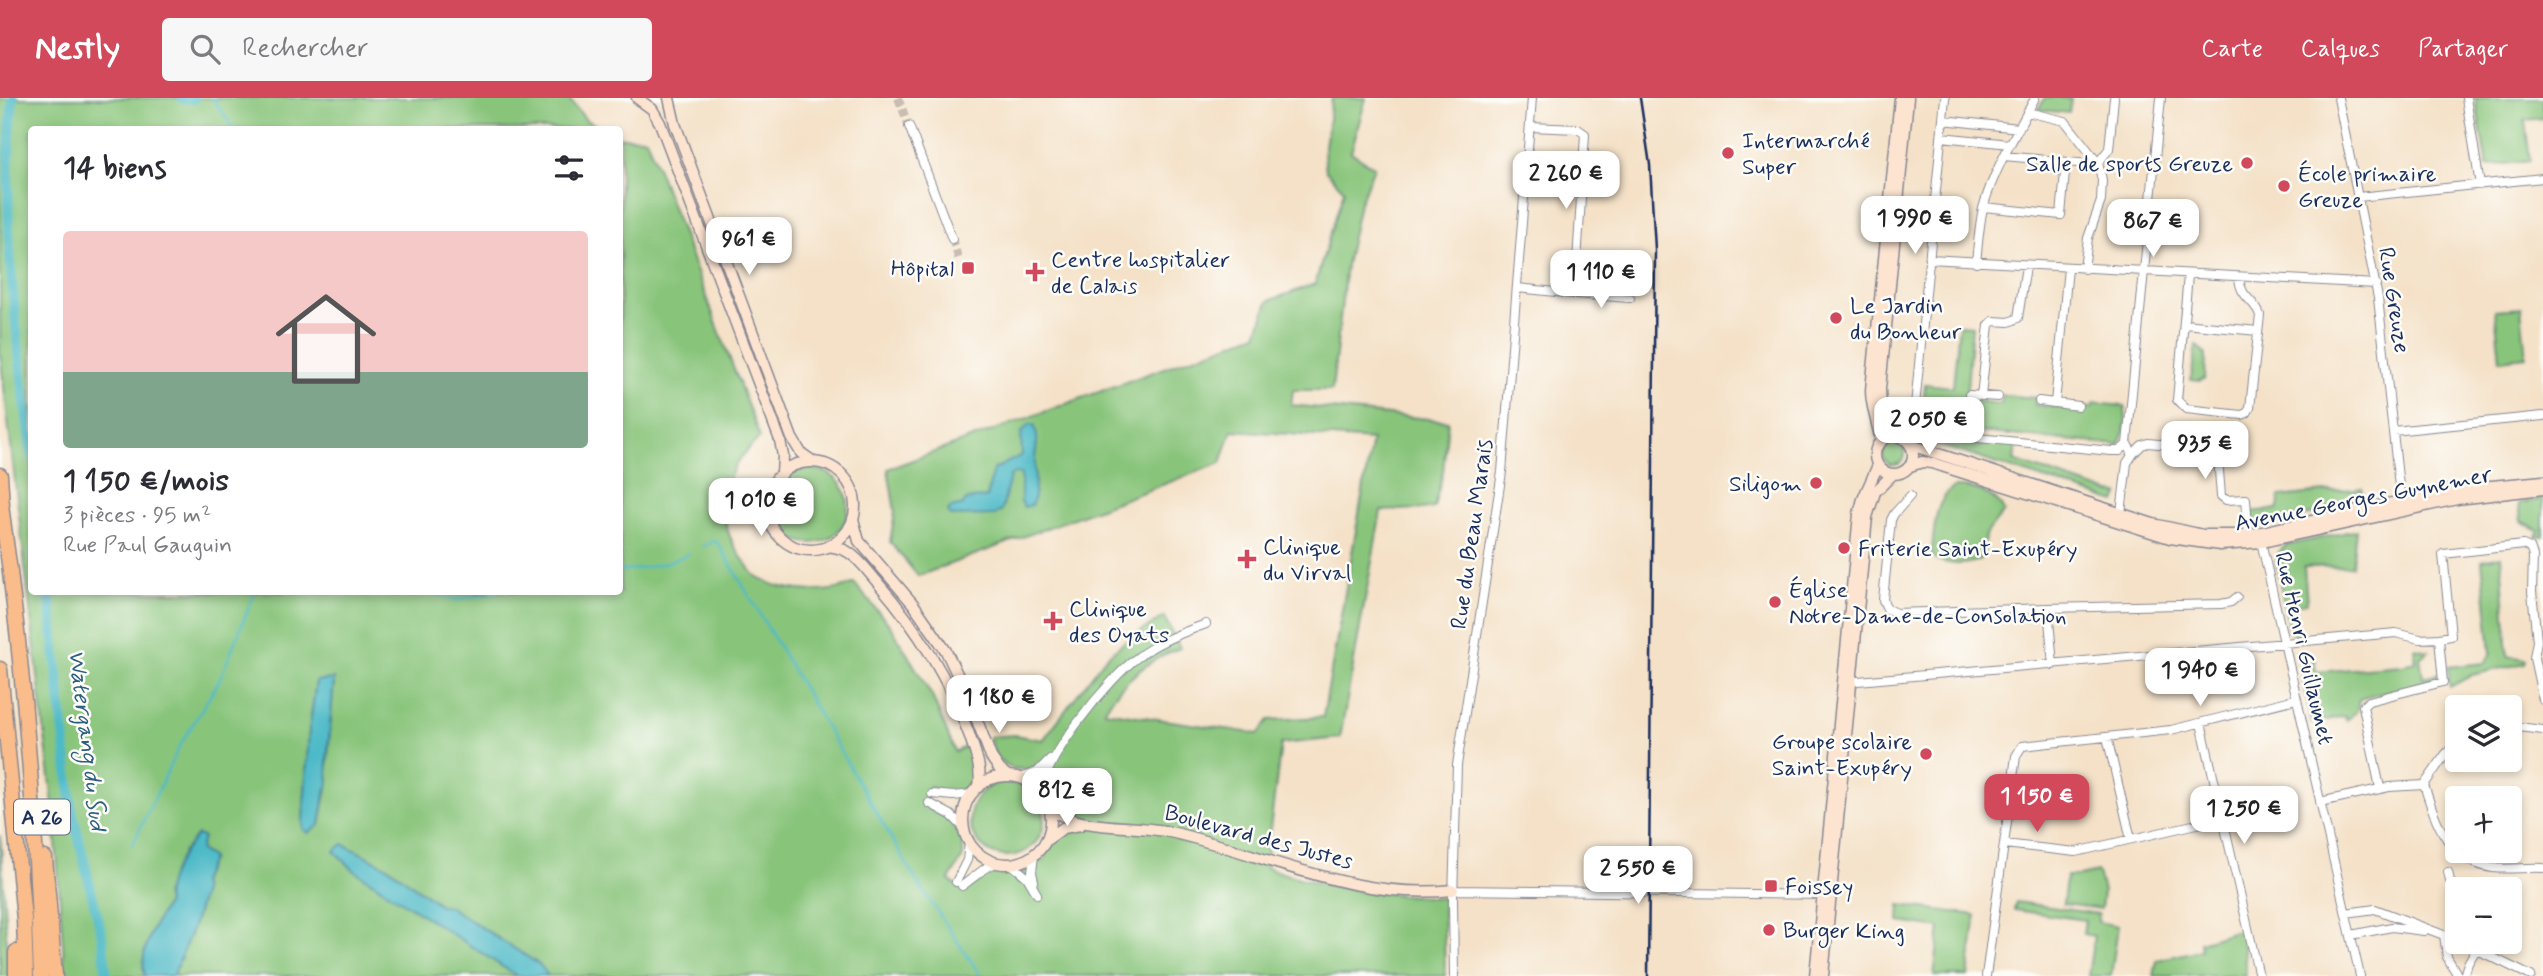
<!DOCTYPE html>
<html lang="fr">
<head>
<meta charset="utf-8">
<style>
	body { margin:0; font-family:Mynerve,sans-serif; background:#f7f7f7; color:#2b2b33; height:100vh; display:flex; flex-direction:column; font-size:26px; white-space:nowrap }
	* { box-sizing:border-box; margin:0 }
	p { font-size:23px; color:#7c7c81 }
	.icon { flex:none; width:38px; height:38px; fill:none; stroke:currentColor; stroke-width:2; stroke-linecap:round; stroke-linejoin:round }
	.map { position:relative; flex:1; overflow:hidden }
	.sheet { position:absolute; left:28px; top:28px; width:595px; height:469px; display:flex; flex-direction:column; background:#fff; border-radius:7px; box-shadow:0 4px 10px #0003 }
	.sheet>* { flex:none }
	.fabs { position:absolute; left:2445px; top:597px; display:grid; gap:14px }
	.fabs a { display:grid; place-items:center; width:77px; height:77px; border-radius:7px; background:#fff; box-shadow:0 4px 10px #0003; font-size:35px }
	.price { position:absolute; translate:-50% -60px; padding:0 16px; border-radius:14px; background:#fff; color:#222; font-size:23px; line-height:46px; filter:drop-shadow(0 2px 4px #0008) }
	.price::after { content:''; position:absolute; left:50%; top:42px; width:21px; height:16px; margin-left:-10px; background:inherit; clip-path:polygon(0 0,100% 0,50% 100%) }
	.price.selected { background:#d1495b; color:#fff }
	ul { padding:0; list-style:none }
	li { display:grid; align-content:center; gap:14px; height:371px; padding:0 35px }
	li span { display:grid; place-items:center; height:217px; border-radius:7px; color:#555 }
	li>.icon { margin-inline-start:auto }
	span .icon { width:126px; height:126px; fill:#fffc; stroke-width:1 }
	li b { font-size:30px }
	h2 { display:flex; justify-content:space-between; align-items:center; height:84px; padding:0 35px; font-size:30px }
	header { display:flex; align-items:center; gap:42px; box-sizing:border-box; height:98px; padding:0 35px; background:#d1495b; color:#fff }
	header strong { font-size:33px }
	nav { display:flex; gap:38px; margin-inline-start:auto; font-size:24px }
	.search { width:490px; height:63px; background:#f7f7f7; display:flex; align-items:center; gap:18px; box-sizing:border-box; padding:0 24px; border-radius:7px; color:#7c7c81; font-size:26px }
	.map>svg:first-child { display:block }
	.green { fill:#88c47a; stroke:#527a6c; stroke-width:2; fill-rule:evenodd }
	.water { fill:#4dbac7; stroke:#347492; stroke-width:2 }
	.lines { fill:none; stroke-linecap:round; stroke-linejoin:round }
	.stream { stroke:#4dbac7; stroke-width:2.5 }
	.canal { stroke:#4dbac7; stroke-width:10 }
	.street-tunnel { stroke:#c9bdb2; stroke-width:8; stroke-dasharray:8 4; stroke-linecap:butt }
	.street-casing { stroke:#888892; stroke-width:10 }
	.secondary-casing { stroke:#888892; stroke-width:13 }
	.highway-casing { stroke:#888892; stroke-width:17 }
	.street { stroke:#fff; stroke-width:8 }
	.secondary { stroke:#fde4d1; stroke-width:10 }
	.highway { stroke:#fabc8b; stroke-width:14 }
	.rail { stroke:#1b2f5e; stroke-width:2.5 }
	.poi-dot { fill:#d1495b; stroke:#fdfcf7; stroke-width:2.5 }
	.labels { text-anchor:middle; stroke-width:5; stroke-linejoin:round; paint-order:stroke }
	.shield { fill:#fdfcf7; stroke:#5f6c8c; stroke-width:2 }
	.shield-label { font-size:21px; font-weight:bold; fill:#1b2f5e }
	.poi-label { font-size:23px; fill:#1b2f5e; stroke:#fdfcf7; text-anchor:start }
	.street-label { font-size:23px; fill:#1b2f5e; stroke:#fdfcf7 }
	.water-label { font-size:24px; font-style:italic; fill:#2c6083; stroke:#fdfcf7 }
</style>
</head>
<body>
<header>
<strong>Nestly</strong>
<div class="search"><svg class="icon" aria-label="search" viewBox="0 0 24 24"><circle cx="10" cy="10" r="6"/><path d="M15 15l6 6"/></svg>Rechercher</div>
<nav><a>Carte</a><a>Calques</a><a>Partager</a></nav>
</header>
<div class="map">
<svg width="2543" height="878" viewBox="0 0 2543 878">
	<rect width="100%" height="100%" fill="#fdfcf7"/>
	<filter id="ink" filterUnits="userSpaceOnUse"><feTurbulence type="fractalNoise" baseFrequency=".0143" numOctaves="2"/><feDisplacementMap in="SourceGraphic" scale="14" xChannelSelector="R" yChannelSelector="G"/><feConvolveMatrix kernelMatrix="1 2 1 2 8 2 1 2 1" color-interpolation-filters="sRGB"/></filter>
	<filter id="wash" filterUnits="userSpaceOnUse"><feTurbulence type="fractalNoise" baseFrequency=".00686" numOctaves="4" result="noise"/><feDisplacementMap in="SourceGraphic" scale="28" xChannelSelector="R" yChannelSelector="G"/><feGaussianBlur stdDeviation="1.57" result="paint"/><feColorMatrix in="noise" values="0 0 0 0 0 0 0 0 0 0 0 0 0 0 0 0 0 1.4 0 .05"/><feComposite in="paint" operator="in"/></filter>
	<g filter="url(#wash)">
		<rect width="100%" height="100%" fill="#f4e1c7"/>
		<path class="green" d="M 0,0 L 568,0 L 586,22 L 603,31 L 32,32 L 32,494 L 620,494 L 620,39 L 646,40 L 760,340 C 719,373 712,422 745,464 C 748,468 751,473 755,477 C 770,489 793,492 812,493 C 825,493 842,492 854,485 L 892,530 L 932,598 L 955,654 L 968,647 C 974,663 978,674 968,689 L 953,695 L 929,689 L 924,708 L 951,722 L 963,747 L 963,759 L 949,782 L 964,793 L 992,773 L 1019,777 L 1042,763 L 1061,735 L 1090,731 L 1066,714 L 1049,683 L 1026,672 L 1012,670 L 996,660 L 989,639 L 1015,637 L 1043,642 L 1106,559 L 1127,542 L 1164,519 L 1180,550 C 1147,562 1122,583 1104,613 L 1258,636 L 1269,622 L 1323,619 L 1372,342 L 1232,332 L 1221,365 L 918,478 L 890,444 L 895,414 L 888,371 L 1257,236 L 1268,203 L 1315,186 L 1344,92 L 1326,73 L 1324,55 L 1332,0 L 1366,0 L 1351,54 L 1374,69 L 1358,110 L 1346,167 L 1332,292 L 1293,292 L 1291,307 L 1448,323 L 1443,374 L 1434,410 L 1381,413 L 1340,640 L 1281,646 L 1265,769 C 1322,791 1383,796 1443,800 L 1445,878 L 548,878 L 540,867 L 448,808 L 440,807 L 390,770 L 343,747 L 335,753 L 355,773 L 517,878 L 173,878 L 194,826 L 203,793 L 201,784 L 212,760 L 199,752 L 200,745 L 183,754 L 165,796 L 167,805 C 155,825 138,854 145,878 L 65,878 L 54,714 L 0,256 ZM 334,581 L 327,673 L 329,679 L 320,727 L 303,723 L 309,633 L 316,584 Z
			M 2044,0 L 2071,0 L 2069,15 L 2039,12 Z
			M 2475,0 L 2543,0 L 2543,20 L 2525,22 L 2530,63 L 2487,68 Z
			M 2521,210 L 2526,259 L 2500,262 L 2495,212 Z
			M 1959,227 L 1972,228 L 1966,302 L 2001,306 L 2003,297 L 2035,300 L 2035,307 L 2081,312 L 2082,309 L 2093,310 L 2093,305 L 2124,308 C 2128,322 2126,334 2118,347 L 1925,329 L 1922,324 L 1925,286 L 1953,289 Z
			M 2196,247 L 2206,257 L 2205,280 L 2199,283 L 2191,282 Z
			M 1921,337 L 2016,347 L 2014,363 L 2110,395 L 2119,396 L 2116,404 L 1920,341 Z
			M1883 356a11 11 0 1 1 22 0a11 11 0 1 1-22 0Z
			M774 408a37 37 0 1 1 74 0a37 37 0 1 1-74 0Z
			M 1955,389 C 1973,388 1996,396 2004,413 L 1985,437 L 1983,459 C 1970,469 1945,468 1931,458 C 1935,436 1932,402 1955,389 Z
			M 2362,390 L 2364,402 L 2253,431 L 2250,414 L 2279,411 L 2279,399 Z
			M 2543,401 L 2543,438 L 2536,439 L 2539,432 L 2521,423 L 2519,405 Z
			M 2356,432 L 2352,468 L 2304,469 L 2307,505 L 2291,507 L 2294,532 L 2299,531 L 2300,539 L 2290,535 L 2288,526 L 2276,464 L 2279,454 L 2285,448 Z
			M 2501,458 L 2508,558 L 2526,561 L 2525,565 L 2472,577 L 2450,589 L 2448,569 L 2485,565 L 2491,555 L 2482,462 Z
			M 2414,550 L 2428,553 L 2420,560 L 2423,579 L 2433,578 L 2438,575 L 2438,581 L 2359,601 L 2357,613 L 2346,622 L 2345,618 L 2312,625 L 2302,578 L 2314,560 L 2316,574 L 2402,567 L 2416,564 Z
			M970 721a37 37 0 1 1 74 0a37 37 0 1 1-74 0Z
			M 0,737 L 1,747 L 8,878 L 0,878 Z
			M 2098,774 L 2103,794 L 2101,811 L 2063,806 L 2066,778 L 2080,778 Z
			M 2016,804 L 2099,816 L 2098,824 L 2118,828 L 2111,878 L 2088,878 L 2094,838 L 2083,836 L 2085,822 L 2014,812 Z
			M 1900,807 L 1976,817 L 1968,878 L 1934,878 L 1940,830 L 1899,824 Z
			M 2235,833 L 2242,834 L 2246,878 L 2154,878 L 2157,862 L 2201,852 L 2200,844 Z"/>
		<path class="water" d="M 1028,327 L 1034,327 C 1040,340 1036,349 1035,361 C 1034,377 1037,392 1032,407 L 1024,409 L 1021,403 L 1021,376 L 1015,375 L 1010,378 L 1002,412 L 995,417 L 951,418 L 948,414 L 950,410 L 963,407 L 966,402 L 987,399 L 993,372 L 1022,357 L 1021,335 Z
			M 334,581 L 327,664 L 329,686 L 326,690 L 320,727 L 308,735 L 303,731 L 303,723 L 309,633 L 316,583 Z
			M 197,737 L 203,739 L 200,752 L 212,760 L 201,784 L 203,793 L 194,826 L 173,878 L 145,878 C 138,854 155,825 167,805 C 163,784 184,752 197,737 Z
			M 343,746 L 390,770 L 440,807 L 448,808 L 540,867 L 548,878 L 517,878 L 355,773 L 334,753 Z"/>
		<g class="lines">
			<path class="stream" d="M 212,0 L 235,32
				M 703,448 L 715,443 L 718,445 L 916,782 L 981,878
				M 620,473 C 644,470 668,467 689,455
				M 429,494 L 456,502 L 497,494
				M 132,747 L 179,649 L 220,581 L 255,494"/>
			<path class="canal" d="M 13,0 C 0,120 16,239 32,358
				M 182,0 L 194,1
				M 49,494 L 72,712 L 102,838 L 107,878"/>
		</g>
	</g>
	<g filter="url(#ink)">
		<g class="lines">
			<path class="street-tunnel" d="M 898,0 L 909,28
				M 952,141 L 959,162"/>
			<g class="street-casing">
				<path id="street" d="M 1945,0 L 1914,318 L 1916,330 L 1926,335 L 2111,353 L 2120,353 L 2127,346
					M 2338,0 L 2378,200 L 2401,406
					M 2466,0 L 2480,87
					M 2027,14 L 2065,23 L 2098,65 L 2102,82 L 2101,103 L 2088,140 L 2084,171
					M 1943,22 L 2019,30
					M 909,28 L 952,141
					M 1941,39 L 2010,46
					M 2004,58 L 2089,66 L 2098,65 L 2109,51 L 2114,0
					M 2358,99 L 2543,80
					M 1984,109 L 2061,117 L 2066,64
					M 1929,161 L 2376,186
					M 1976,165 C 1978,146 1979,128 1983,110 C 1994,71 2016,36 2035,0
					M 2188,177 L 2177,302 L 2186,311 L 2242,317 L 2247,315 L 2250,310 L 2260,217 C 2254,201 2240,200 2239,179
					M 1517,190 L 1575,196 L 1585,36 L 1578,31 L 1530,29
					M 1575,196 L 1630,200
					M 2184,226 L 2258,233
					M 1969,297 L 1998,299
					M 1981,298 L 1989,227 L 1993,223 L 2009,224 L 2018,220 L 2026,168
					M 2039,303 L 2078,308
					M 2055,305 L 2068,170
					M 2393,333 L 2543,318
					M 2133,356 L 2142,347 L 2148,345 L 2212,351 L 2218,360 L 2221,398 L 2226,402 L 2246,401 L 2249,442
					M 1910,398 L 1894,416 L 1891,422 L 1883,502 L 1887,511 L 1896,515 L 2048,510 L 2053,567
					M 2121,415 L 2127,365 L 2133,356 L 2127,346 L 2161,0
					M 2260,439 L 2360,878
					M 2048,510 L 2221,506 L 2231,504 L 2237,499
					M 2439,540 L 2451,538 L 2443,456 L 2523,447 L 2530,450 L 2533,458 L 2532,494 L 2537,543 L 2534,560 L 2543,602
					M 1847,584 L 2396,535 L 2420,541 L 2439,540 L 2443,584 L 2369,603 L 2363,608 L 2380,690
					M 2201,625 L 2259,878
					M 2510,628 L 2543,632
					M 2107,639 L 2131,741
					M 1021,680 L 1037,674 L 1050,661
					M 2424,687 C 2436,724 2448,764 2493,770 C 2509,772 2527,769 2543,770
					M 1042,695 C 1042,662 1110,579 1138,559 C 1159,543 1182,535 1206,526
					M 932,696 L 953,698 L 972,696
					M 2320,704 L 2389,689 L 2424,687 L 2445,657 L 2457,644
					M 929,705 L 951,717 L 964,730
					M 2004,746 L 2016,658 L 2022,648 L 2171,632 L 2296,601
					M 1011,766 L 1027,779 L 1037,796
					M 2448,774 L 2457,813
					M 1034,783 L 1032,774 L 1034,757
					M 956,784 L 967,762 L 969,745
					M 962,788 L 987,769 L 996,765
					M 1453,792 L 1828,797
					M 2346,815 L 2375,811 L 2457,842
					M 2351,837 L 2392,829 L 2424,833
					M 2444,837 L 2447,859 L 2458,878
					M 2461,844 L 2531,878
					M 1454,878 L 1453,800 L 1457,667 L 1502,374 L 1532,0
					M 1986,878 L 2004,746 L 2076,754 L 2223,720
					M 2464,878 L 2468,865 L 2477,850"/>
			</g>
			<g class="secondary-casing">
				<path id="secondary" d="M 637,0 L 652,11 L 660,25 L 780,342 L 783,358 L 782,376
					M 669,0 L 675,26 L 792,340 L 801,355 L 814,364
					M1875 357a19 19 0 1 1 38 0a19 19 0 1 1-38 0Z
					M 1899,339 C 1886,324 1880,311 1880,291 L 1908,0
					M 1881,344 C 1878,326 1871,310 1871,292 L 1900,0
					M 1911,347 L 2153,426 L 2203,437 L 2249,437 L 2450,392 L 2543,383
					M767 408a44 44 0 1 1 88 0a44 44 0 1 1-88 0Z
					M 1910,368 L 1922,364 L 1932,365 L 2170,440 L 2220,447 L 2262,444 L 2457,401 L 2543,391
					M 853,421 L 859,443 L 914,507 L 946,553 L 969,601 L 991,659 L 1000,672 L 1008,678
					M 828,448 C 835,449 842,450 848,454 C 860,461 869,475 878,485 C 918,531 948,579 969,636 C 975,654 982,670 979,689
					M963 722a44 44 0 1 1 88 0a44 44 0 1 1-88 0Z
					M 1050,711 C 1080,733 1134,726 1170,734 C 1263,755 1354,803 1453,792
					M 1048,741 L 1063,730 L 1080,727
					M 1815,878 L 1859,416 L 1863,401 L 1878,367
					M 1823,878 L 1867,419 L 1875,394 L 1893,376"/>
			</g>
			<g class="highway-casing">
				<path id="highway" d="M 0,377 L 2,407
					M 0,400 C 23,558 36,718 41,878
					M 0,571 L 24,821 L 26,878
					M 45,760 L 55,878
					M 16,854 L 16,878"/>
			</g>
			<use href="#street" class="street"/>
			<use href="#secondary" class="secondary"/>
			<use href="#highway" class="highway"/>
			<path class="rail" d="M 1640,0 L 1650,67 L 1655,151 L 1648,878"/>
		</g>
	</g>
	<g class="poi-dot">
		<circle cx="1728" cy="55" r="7"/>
		<circle cx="2247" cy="65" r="7"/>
		<circle cx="2284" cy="88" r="7"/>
		<rect x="961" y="163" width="14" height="14" rx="3.5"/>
		<path d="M1031.5 163.5h7v7h7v7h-7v7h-7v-7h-7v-7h7z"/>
		<circle cx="1836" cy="220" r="7"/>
		<circle cx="1816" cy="385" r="7"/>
		<circle cx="1844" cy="450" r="7"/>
		<path d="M1243.5 450.5h7v7h7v7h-7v7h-7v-7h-7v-7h7z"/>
		<circle cx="1775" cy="504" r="7"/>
		<path d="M1049.5 512.5h7v7h7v7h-7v7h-7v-7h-7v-7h7z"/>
		<circle cx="1926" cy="656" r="7"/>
		<rect x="1764" y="781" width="14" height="14" rx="3.5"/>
		<circle cx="1769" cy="832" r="7"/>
	</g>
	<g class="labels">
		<rect class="shield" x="14" y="701.5" width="56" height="35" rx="5"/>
		<g class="shield-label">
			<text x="42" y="726">A 26</text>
		</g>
		<g class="poi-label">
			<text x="1742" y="50">Intermarché<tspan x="1742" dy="26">Super</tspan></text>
			<text x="2233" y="73" text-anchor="end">Salle de sports Greuze</text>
			<text x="2298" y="83">École primaire<tspan x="2298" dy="26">Greuze</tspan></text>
			<text x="1051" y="169">Centre hospitalier<tspan x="1051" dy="26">de Calais</tspan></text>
			<text x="954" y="178" text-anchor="end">Hôpital</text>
			<text x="1850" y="215">Le Jardin<tspan x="1850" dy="26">du Bonheur</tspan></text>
			<text x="1802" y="393" text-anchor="end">Siligom</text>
			<text x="1263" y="456">Clinique<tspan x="1263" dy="26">du Virval</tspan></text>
			<text x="1858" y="458">Friterie Saint-Exupéry</text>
			<text x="1789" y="499">Église<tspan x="1789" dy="26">Notre-Dame-de-Consolation</tspan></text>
			<text x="1069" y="518">Clinique<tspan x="1069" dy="26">des Oyats</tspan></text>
			<text x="1912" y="651" text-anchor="end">Groupe scolaire<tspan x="1912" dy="26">Saint-Exupéry</tspan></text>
			<text x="1785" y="796">Foissey</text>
			<text x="1783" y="840">Burger King</text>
		</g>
		<g class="street-label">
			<text transform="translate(2395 202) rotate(81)" y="8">Rue Greuze</text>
			<text transform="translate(2363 400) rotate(-11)" y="8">Avenue Georges Guynemer</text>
			<text transform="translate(1471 436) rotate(-82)" y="8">Rue du Beau Marais</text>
			<text transform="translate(2305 550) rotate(77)" y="8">Rue Henri Guillaumet</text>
			<text transform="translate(1259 738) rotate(15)" y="8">Boulevard des Justes</text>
		</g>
		<g class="water-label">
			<text transform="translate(88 642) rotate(83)" y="8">Watergang du Sud</text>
		</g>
	</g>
</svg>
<div class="fabs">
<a><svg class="icon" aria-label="layers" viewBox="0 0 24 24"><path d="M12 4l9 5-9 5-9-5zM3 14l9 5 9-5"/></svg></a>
<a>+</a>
<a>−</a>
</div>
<b class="price" style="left:1566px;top:113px">2 260 €</b>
<b class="price" style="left:1915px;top:158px">1 990 €</b>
<b class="price" style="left:2153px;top:161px">867 €</b>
<b class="price" style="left:749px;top:179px">961 €</b>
<b class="price" style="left:1601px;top:212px">1 110 €</b>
<b class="price" style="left:1929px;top:359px">2 050 €</b>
<b class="price" style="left:2205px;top:383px">935 €</b>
<b class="price" style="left:761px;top:440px">1 010 €</b>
<b class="price" style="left:2200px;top:610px">1 940 €</b>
<b class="price" style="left:999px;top:637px">1 180 €</b>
<b class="price" style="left:1067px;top:730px">812 €</b>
<b class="price selected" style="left:2037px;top:736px">1 150 €</b>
<b class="price" style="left:2244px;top:748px">1 250 €</b>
<b class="price" style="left:1638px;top:808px">2 550 €</b>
<section class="sheet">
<h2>14 biens<svg class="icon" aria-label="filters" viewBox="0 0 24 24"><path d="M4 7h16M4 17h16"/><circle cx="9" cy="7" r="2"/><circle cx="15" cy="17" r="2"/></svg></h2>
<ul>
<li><span style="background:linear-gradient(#f6c9c9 65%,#7fa58c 0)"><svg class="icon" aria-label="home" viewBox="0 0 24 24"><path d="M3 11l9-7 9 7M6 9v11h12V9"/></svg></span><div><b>1 150 €/mois</b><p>3 pièces · 95 m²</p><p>Rue Paul Gauguin</p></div></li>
</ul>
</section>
</div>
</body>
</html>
